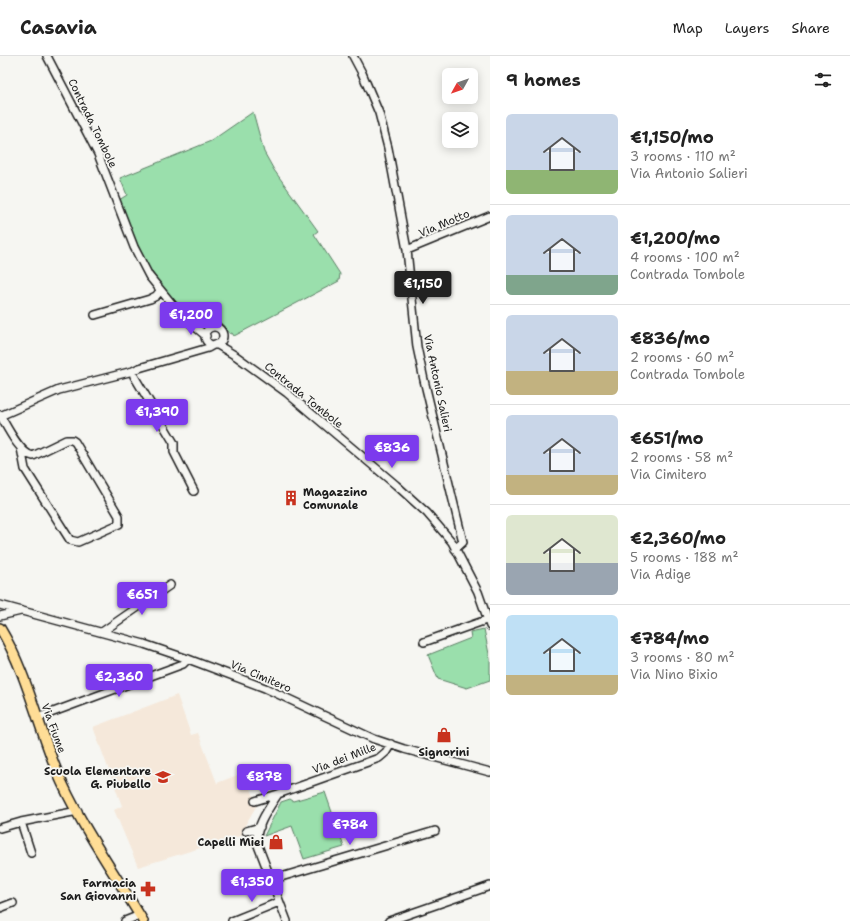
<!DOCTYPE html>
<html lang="en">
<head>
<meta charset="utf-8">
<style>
	body { margin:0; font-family:"Shantell Sans",sans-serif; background:#f6f6f6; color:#222; height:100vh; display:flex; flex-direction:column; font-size:15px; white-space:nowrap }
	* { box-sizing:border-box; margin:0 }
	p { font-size:13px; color:#767676 }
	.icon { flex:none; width:22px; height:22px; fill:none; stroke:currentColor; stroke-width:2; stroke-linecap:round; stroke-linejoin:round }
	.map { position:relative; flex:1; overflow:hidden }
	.side { display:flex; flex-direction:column; background:#fff; width:360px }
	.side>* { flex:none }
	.needle { width:26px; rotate:230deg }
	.fabs { position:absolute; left:442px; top:12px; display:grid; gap:8px }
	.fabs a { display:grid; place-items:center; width:36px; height:36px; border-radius:6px; background:#fff; box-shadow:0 2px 10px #0003; font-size:20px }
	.price { position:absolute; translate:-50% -34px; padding:0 9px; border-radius:4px; background:#7c3aed; color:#fff; font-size:13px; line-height:26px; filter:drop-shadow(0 1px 2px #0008) }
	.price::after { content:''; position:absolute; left:50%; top:24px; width:12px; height:9px; margin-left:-6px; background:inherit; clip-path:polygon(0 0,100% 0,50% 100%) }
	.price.selected { background:#222; color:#fff }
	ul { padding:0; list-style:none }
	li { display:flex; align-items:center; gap:12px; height:100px; padding:0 16px }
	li+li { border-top:1px solid #e0e0e0 }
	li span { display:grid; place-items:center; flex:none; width:112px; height:80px; border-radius:6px; color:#555 }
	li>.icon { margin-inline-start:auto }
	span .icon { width:48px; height:48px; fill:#fffc; stroke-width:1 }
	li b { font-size:17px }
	h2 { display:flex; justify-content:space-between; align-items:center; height:48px; padding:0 16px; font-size:17px }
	header { display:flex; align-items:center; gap:24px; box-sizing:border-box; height:56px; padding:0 20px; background:#fff; border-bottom:1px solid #e0e0e0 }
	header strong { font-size:19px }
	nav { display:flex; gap:22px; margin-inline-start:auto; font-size:14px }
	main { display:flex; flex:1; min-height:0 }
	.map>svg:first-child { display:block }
	.built { fill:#f5e8da }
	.green { fill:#9adfac; stroke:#5b7e64 }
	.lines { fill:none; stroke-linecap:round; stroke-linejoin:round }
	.minor-casing { stroke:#1c1c1c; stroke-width:10 }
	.major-casing { stroke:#1c1c1c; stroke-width:12 }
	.minor { stroke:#f6f6f2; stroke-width:7 }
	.major { stroke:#ffdd96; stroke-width:9 }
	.labels { text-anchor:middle; stroke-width:3.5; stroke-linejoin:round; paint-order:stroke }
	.street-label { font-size:11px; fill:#1c1c1c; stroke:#f6f6f2 }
	.poi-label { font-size:11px; font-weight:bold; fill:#1c1c1c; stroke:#f6f6f2; text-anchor:end }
</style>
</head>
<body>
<header>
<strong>Casavia</strong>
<nav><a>Map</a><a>Layers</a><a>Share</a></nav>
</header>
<main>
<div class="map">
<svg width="490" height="865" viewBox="0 0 490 865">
	<rect width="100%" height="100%" fill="#f6f6f2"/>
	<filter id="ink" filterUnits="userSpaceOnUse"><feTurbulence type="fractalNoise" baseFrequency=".025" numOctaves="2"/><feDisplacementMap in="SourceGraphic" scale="8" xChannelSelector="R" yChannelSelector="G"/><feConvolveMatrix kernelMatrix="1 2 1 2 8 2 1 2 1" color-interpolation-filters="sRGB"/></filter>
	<g filter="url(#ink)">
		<path class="built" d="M 177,639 L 191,679 L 198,677 L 217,727 L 245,716 L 257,749 L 244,771 L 246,778 L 138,811 L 114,754 L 122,750 L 93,671 Z"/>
		<path class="green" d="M 253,56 L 264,96 L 274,114 L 318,175 L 314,178 L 340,218 L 339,225 L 234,280 L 232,277 L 230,278 L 221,267 L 211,265 L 202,266 L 192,263 L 179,251 L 159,226 L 146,207 L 137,188 L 119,144 L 127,139 L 120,122 L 211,85 Z
			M 484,573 L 490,603 L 490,624 L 467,632 L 438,623 L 428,599 L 471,582 L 470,576 Z
			M 325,736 L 344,791 L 304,803 L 292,770 L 264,780 L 281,746 L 290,743 L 293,745 Z"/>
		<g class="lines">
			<g class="minor-casing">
				<path id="minor" d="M 47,0 L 98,98 L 134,191 L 149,220 L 181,259 L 206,280
					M 353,0 L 362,17 L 379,57 L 388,92 L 407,194 L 417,291 L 424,324 L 463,486 L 455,493
					M 407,194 L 490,160
					M 95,259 L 150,243 L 156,240 L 160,235
					M205 280a9 9 0 1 1 18 0a9 9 0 1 1-18 0Z
					M 216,288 L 236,300 L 287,337 L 396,429 L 427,457 L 452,486 L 478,536 L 490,570
					M 133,315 L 134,320 L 174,387 L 174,396 L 194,435
					M 0,359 C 7,371 20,398 33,400 L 66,384 L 72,384 L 75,386 L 119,460 L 119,468 L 78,486 L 70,484 L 25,413 L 21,392
					M 0,360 L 59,334 L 133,315 L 139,312 L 208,292 L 215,288
					M 0,549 L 144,588 L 188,603 L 265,632 L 374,683 L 404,693 L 490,716
					M 0,560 L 21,555
					M 102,576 L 170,529
					M 424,586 L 489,563
					M 37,662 L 183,608 L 188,603
					M 255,745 L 278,738
					M 21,766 L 31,797
					M 0,772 L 21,766 L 78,755
					M 246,775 L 260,771
					M 271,824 L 435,775
					M 0,852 L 13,847
					M 125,865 L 140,859
					M 232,865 L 279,846
					M 287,865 L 257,787 C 255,771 269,752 278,738 L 379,702 L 386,696 L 391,688
					M 389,865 L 490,830"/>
			</g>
			<g class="major-casing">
				<path id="major" d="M 0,572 C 26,615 37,666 56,713 C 78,766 114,816 143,865"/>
			</g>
			<use href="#minor" class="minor"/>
			<use href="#major" class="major"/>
		</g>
	</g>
	<defs>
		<g id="building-bare" transform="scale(1.2)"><path d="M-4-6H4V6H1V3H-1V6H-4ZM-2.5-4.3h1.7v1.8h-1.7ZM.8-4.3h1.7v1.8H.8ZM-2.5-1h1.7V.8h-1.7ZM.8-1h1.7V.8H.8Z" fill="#c8321e" stroke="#f6f6f2" stroke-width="2.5" paint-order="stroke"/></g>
		<g id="shop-bare" transform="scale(1.2)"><path d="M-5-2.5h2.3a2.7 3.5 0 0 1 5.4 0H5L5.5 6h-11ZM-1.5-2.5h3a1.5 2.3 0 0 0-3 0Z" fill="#c8321e" stroke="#f6f6f2" stroke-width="2.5" paint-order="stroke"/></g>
		<g id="school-bare" transform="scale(1.2)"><path d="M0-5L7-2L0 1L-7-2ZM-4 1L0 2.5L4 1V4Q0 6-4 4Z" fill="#c8321e" stroke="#f6f6f2" stroke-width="2.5" paint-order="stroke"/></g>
		<g id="pharmacy-bare" transform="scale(1.2)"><path d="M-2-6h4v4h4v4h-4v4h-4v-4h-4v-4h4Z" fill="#c8321e" stroke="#f6f6f2" stroke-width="2.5" paint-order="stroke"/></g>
	</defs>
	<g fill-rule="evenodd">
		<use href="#building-bare" x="291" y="442"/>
		<use href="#shop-bare" x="444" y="679"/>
		<use href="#school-bare" x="163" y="721"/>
		<use href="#shop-bare" x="276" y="786"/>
		<use href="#pharmacy-bare" x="148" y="833"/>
	</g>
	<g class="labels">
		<g class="street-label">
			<text transform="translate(93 67) rotate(64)" y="4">Contrada Tombole</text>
			<text transform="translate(444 167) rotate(-23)" y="4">Via Motto</text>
			<text transform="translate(438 327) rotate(78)" y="4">Via Antonio Salieri</text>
			<text transform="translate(304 339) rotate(39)" y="4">Contrada Tombole</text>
			<text transform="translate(261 620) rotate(23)" y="4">Via Cimitero</text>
			<text transform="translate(54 672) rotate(70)" y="4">Via Fiume</text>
			<text transform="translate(344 702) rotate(-21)" y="4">Via dei Mille</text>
		</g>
		<g class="poi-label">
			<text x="303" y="440" text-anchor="start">Magazzino<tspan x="303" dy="13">Comunale</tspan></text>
			<text x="444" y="700" text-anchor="middle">Signorini</text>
			<text x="151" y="719">Scuola Elementare<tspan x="151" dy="13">G. Piubello</tspan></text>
			<text x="264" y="790">Capelli Miei</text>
			<text x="136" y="831">Farmacia<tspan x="136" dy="13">San Giovanni</tspan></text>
		</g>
	</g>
</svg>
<div class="fabs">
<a><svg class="needle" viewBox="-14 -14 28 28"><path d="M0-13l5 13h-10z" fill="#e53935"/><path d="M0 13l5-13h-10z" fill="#767676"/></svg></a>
<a><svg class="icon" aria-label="layers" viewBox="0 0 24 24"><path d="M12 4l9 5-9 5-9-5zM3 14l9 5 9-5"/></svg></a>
</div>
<b class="price selected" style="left:423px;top:249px">€1,150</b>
<b class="price" style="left:191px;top:280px">€1,200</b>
<b class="price" style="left:157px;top:377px">€1,390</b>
<b class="price" style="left:392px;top:413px">€836</b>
<b class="price" style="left:142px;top:560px">€651</b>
<b class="price" style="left:119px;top:642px">€2,360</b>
<b class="price" style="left:264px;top:742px">€878</b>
<b class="price" style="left:350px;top:790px">€784</b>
<b class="price" style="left:252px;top:847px">€1,350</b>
</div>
<section class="side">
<h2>9 homes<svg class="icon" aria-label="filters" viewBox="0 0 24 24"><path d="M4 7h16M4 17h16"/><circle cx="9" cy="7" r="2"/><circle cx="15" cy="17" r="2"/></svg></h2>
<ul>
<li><span style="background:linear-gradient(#c9d6e8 70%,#8fb573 0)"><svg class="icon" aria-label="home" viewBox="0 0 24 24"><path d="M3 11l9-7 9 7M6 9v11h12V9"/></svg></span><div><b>€1,150/mo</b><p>3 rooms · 110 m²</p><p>Via Antonio Salieri</p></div></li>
<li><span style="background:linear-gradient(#c9d6e8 75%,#7fa58c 0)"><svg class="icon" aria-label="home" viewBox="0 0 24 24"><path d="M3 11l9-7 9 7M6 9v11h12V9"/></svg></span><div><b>€1,200/mo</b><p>4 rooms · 100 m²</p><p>Contrada Tombole</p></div></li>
<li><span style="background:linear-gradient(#c9d6e8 70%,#c2b280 0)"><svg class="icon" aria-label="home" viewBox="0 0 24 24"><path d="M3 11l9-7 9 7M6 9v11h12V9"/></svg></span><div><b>€836/mo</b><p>2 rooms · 60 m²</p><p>Contrada Tombole</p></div></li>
<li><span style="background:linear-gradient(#c9d6e8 75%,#c2b280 0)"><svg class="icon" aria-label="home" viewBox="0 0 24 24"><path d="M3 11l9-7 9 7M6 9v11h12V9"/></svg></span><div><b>€651/mo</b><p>2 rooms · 58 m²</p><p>Via Cimitero</p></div></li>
<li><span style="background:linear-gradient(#dfe7d0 60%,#9aa5b1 0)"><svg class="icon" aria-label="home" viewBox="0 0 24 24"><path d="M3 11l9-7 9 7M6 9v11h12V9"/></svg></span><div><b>€2,360/mo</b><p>5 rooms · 188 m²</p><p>Via Adige</p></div></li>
<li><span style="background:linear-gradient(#bfe0f5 75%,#c2b280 0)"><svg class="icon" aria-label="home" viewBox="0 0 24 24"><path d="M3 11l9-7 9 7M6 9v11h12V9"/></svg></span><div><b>€784/mo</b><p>3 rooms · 80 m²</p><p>Via Nino Bixio</p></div></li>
</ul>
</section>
</main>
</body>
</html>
